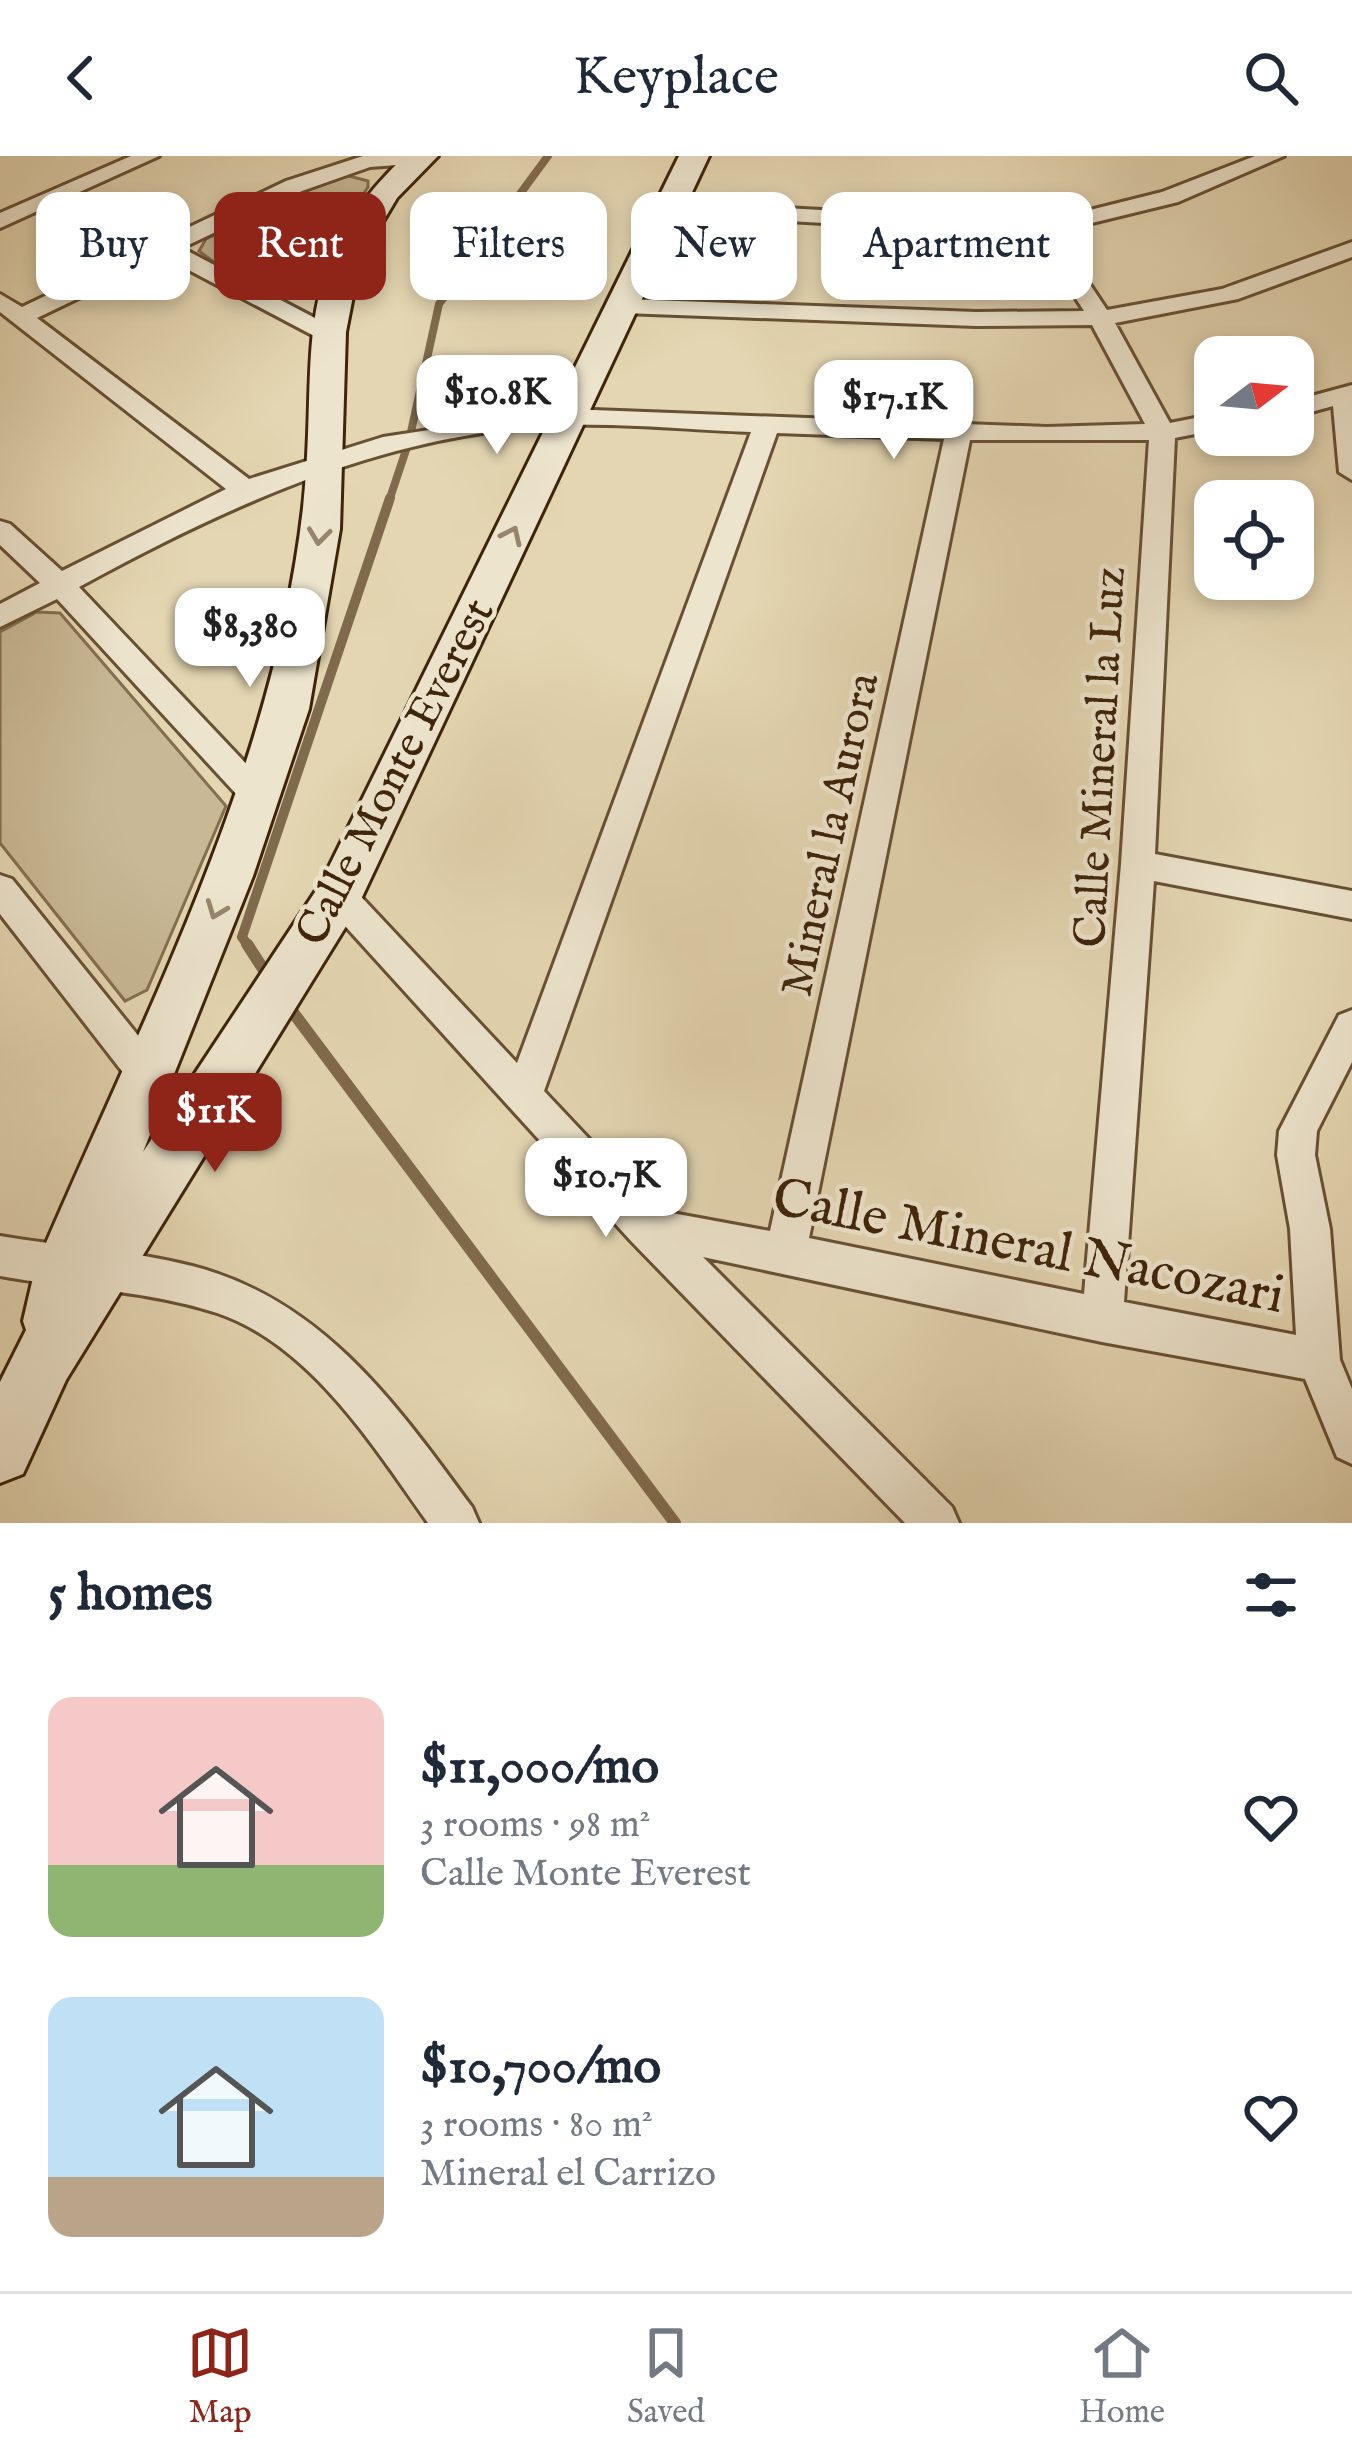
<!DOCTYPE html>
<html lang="en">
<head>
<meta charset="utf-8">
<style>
	body { margin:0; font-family:"IM FELL English",serif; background:#f2f2f3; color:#1f2937; height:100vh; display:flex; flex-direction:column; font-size:45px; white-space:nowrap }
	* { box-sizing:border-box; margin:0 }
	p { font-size:39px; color:#747a83 }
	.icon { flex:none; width:66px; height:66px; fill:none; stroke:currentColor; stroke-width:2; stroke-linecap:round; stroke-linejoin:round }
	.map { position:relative; height:1367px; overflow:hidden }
	.details { display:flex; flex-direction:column; background:#fff; flex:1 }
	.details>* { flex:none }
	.guide { position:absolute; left:36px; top:36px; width:1281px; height:108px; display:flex; gap:24px }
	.needle { width:78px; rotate:74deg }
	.controls { position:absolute; left:1194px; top:180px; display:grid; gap:24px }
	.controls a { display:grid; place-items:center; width:120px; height:120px; border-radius:24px; background:#fff; box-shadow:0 6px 18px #0003; font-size:60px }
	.price { position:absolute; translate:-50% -102px; padding:0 27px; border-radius:24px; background:#fff; color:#222; font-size:39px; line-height:78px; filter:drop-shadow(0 3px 6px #0008) }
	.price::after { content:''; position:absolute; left:50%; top:72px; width:36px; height:27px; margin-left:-18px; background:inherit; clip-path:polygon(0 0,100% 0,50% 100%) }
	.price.selected { background:#8f2418; color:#fff }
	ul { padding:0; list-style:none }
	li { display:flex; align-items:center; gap:36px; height:300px; padding:0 48px }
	li span { display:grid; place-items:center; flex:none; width:336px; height:240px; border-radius:24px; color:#555 }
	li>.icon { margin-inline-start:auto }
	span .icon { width:144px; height:144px; fill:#fffc; stroke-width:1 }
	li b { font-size:51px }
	h2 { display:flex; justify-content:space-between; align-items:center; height:144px; padding:0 48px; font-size:51px }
	.pill { padding:0 42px; border-radius:24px; background:#fff; box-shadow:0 6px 18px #0003; font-size:42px; line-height:108px }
	.pill.selected { background:#8f2418; color:#fff }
	header { display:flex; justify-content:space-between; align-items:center; height:156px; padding:0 48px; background:#fff; font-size:54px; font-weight:600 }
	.tabs { display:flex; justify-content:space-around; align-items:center; height:168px; border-top:3px solid #e0e1e3; background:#fff; font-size:33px; color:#747a83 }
	.tabs a { display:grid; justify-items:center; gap:6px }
	.tabs .selected { color:#8f2418 }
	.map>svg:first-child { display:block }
	.green { fill:#c8b895; stroke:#836e50; stroke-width:3 }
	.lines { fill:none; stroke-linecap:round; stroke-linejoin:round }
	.stream-far2 { stroke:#806a4d; stroke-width:8 }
	.stream-far1 { stroke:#806a4d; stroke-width:10 }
	.stream { stroke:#806a4d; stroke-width:12 }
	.street-casing { stroke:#685034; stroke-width:6 }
	.secondary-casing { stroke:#3e240a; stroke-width:6 }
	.street { fill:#ede4cd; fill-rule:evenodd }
	.secondary { fill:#ede4cd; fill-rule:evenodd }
	.oneway { stroke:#96846c }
	.labels { text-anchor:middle; stroke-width:9; stroke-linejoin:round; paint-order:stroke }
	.street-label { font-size:45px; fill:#3e240a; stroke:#ede4cd }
	.near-street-label { font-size:54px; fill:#3e240a; stroke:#ede4cd }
</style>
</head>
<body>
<header><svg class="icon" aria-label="back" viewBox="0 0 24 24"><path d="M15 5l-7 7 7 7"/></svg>Keyplace<svg class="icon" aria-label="search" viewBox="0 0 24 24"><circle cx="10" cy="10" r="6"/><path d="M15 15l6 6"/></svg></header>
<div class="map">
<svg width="1352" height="1367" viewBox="0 0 1352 1367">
	<rect width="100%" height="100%" fill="#e4d6b2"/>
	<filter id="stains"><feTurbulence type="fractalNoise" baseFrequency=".00167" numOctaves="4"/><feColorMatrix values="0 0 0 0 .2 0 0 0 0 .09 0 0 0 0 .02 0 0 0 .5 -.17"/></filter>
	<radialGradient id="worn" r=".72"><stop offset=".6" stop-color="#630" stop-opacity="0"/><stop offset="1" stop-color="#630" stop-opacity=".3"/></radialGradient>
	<path class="green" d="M 349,20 L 368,25 L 368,31 L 301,134 L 282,143 L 258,139 L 199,95 L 206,83 L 328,25 Z
		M 37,456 L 60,457 L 226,650 L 147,834 L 125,845 L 0,687 L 0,476 Z"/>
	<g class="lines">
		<path class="stream-far2" d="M 389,345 L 409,285 L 439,148 L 548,0"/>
		<path class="stream-far1" d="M 249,791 L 242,781 L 390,342"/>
		<path class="stream" d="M 247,788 L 269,822
			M 286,847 L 675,1367"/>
		<g class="street-casing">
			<path id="street" d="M 131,0 L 159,0 L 0,72 L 0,57 Z
				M 426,0 L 425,7 L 370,11 L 302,35 L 182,92 L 334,172 L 334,182 L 318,182 L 164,101 L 37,162 L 249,323 L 383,281 L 567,253 L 1047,271 L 1145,268 L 1092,169 L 976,170 L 624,157 L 612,150 L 624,143 L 976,156 L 1084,155 L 1035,79 L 664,58 L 661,53 L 672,46 L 1042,66 L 1162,36 L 1255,0 L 1284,0 L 1178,46 L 1055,76 L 1107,154 L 1222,133 L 1352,86 L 1352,101 L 1238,143 L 1115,167 L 1170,267 L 1215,258 L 1215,274 L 1175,282 L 1155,698 L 1352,735 L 1352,763 L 1154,725 L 1124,1146 L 1296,1179 L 1290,1073 L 1277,999 L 1279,975 L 1339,859 L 1352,854 L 1352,906 L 1317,975 L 1315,999 L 1330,1073 L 1340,1204 L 1352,1233 L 1352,1308 L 1337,1301 L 1305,1223 L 1102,1186 L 703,1101 L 952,1351 L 959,1367 L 905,1367 L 631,1085 L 327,750 L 322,740 L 327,730 L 339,726 L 351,730 L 517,907 L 751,276 C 691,274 629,267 568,269 C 390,275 233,347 79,431 L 271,634 L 276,643 L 271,652 L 260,656 L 249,652 L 57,443 L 0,471 L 0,448 L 40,427 L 0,389 L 0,365 L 10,368 L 62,415 L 226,333 L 0,156 L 0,138 L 22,151 L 286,25 L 363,0 ZM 777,277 L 944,283 L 770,1075 L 656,1054 L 544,935 ZM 970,284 L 1149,284 L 1121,708 L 1084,1138 L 809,1082 Z
				M 1352,229 L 1352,324 L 1339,316 L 1333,250 L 1293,261 L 1293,245 Z
				M 0,719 L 12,723 L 161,908 L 167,920 L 161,932 L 148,937 L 135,932 L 0,758 Z
				M 0,1080 C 64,1091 129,1094 192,1110 C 322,1143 396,1248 472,1351 L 479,1367 L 428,1367 C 374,1291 310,1188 217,1157 C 147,1134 72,1133 0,1120 Z"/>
		</g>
		<g class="secondary-casing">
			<path id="secondary" d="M 405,0 L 438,0 L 397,42 L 360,104 L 346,176 L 340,373 L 309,553 L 253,720 L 143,996 L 321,727 L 679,0 L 709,0 L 356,754 L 66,1224 L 23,1318 L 0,1327 L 0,1226 L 26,1174 L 23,1165 L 35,1113 C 140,865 272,623 303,352 C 320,204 283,115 405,0 Z"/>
		</g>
		<use href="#street" class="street"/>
		<use href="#secondary" class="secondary"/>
	</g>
	<defs><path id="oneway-chevron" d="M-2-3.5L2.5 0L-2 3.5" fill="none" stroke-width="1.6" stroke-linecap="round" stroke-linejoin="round" transform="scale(3)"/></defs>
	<g class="oneway">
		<use href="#oneway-chevron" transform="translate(512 379) rotate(-65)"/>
		<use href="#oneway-chevron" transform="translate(319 380) rotate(97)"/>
		<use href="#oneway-chevron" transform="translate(216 754) rotate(111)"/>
	</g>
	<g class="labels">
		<g class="street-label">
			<text transform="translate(1098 601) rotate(-87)" y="16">Calle Mineral la Luz</text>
			<text transform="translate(393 615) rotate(-63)" y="16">Calle Monte Everest</text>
			<text transform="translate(828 678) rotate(-78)" y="16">Mineral la Aurora</text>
		</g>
		<g class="near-street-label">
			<text transform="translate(1029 1088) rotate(11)" y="19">Calle Mineral Nacozari</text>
		</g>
	</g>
	<rect width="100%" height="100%" filter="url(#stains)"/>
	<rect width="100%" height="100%" fill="url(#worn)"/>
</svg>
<div class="controls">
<a><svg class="needle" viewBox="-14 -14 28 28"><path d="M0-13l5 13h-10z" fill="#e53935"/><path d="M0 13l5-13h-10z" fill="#747a83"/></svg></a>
<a><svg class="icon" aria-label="locate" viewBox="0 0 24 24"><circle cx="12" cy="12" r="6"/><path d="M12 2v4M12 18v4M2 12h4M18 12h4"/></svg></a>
</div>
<b class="price" style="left:497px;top:301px">$10.8K</b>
<b class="price" style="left:894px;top:306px">$17.1K</b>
<b class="price" style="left:250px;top:534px">$8,380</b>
<b class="price selected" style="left:215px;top:1019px">$11K</b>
<b class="price" style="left:606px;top:1084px">$10.7K</b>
<div class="guide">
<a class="pill">Buy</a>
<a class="pill selected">Rent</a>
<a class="pill">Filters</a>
<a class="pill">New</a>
<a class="pill">Apartment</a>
</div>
</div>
<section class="details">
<h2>5 homes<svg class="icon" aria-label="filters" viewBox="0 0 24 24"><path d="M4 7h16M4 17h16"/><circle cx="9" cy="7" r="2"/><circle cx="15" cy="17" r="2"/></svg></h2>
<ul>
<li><span style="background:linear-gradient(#f6c9c9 70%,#8fb573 0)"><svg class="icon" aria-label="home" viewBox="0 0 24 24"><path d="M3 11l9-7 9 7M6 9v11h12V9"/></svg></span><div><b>$11,000/mo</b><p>3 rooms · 98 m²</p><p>Calle Monte Everest</p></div><svg class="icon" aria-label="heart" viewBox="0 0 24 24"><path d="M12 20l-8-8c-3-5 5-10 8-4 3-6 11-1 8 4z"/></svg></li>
<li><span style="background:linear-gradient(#bfe0f5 75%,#b9a48a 0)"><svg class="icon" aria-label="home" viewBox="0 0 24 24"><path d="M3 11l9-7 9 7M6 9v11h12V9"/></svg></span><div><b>$10,700/mo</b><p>3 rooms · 80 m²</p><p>Mineral el Carrizo</p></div><svg class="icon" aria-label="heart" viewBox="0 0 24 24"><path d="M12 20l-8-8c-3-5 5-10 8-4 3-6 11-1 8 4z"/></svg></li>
</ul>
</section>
<nav class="tabs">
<a class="selected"><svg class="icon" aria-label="map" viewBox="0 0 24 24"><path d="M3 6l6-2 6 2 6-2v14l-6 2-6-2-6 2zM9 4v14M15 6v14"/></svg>Map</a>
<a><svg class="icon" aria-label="saved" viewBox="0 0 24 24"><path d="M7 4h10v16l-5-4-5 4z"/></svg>Saved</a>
<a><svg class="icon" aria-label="home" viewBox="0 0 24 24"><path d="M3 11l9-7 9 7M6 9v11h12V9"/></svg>Home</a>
</nav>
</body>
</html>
